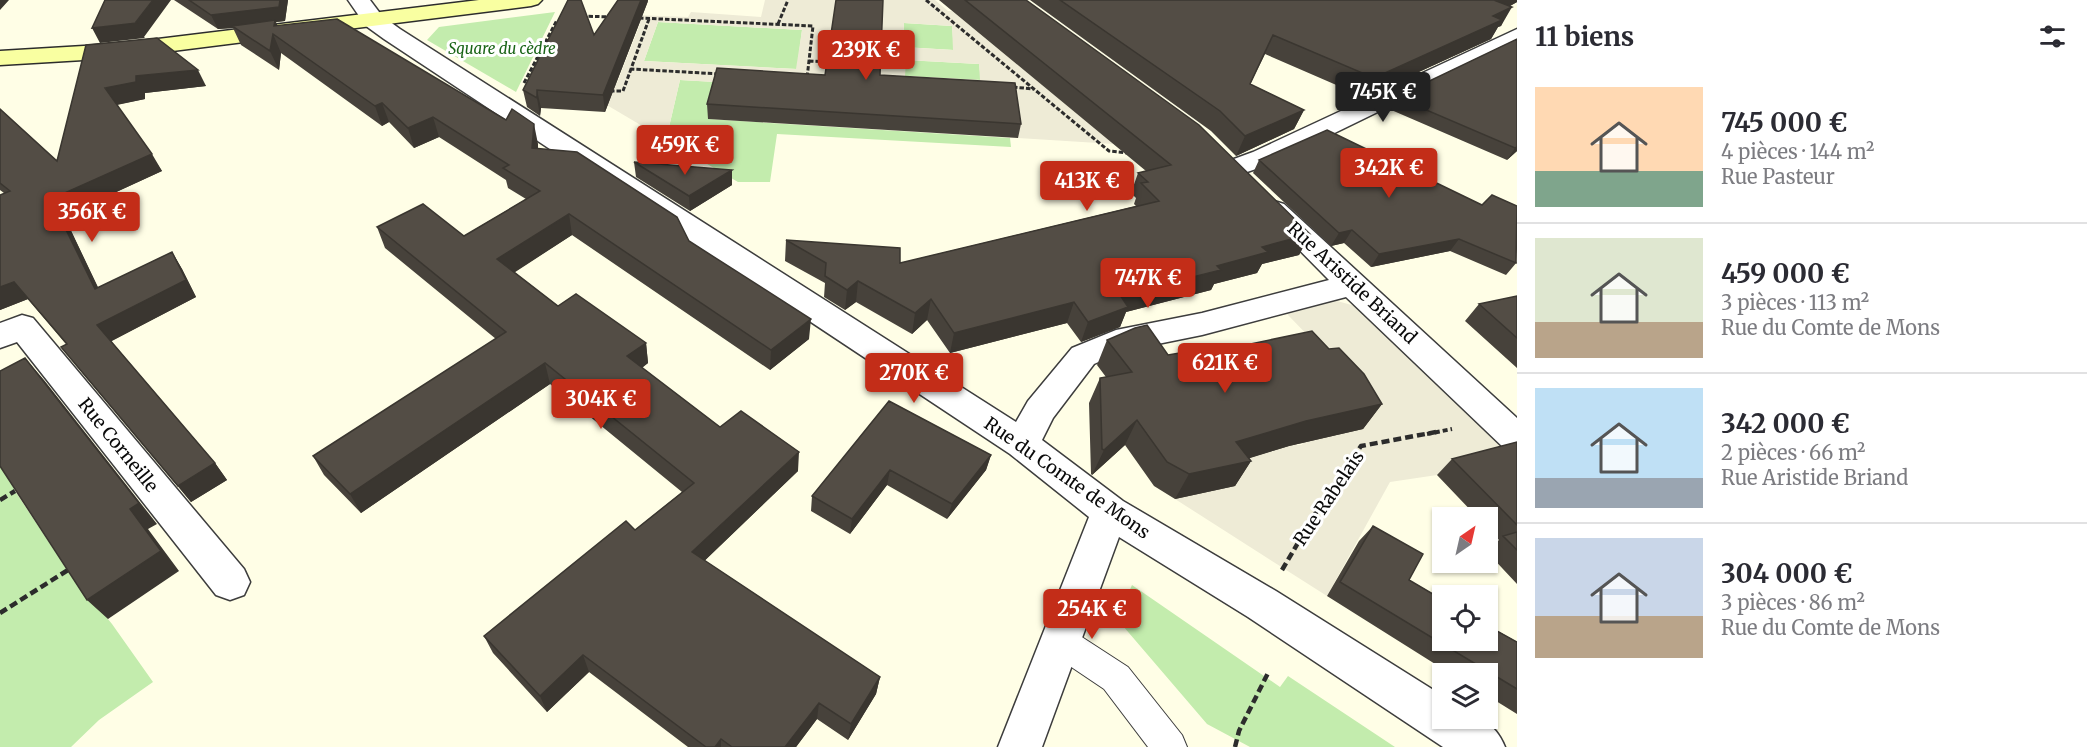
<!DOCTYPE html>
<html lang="fr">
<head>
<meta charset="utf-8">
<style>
	body { margin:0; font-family:Merriweather,serif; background:#f7f7f7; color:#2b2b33; height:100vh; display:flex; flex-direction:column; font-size:22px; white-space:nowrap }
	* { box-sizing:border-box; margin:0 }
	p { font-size:20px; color:#7c7c81 }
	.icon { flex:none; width:33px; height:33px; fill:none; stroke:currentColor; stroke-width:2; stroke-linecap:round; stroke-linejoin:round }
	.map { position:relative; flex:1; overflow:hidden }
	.details { display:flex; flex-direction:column; background:#fff; width:570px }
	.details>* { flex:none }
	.needle { width:39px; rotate:34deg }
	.tools { position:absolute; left:1432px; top:507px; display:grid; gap:12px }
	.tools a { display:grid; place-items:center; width:66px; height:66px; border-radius:0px; background:#fff; box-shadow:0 2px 4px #0004; font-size:30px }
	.price { position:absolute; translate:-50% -51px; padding:0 14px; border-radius:6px; background:#c32d18; color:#fff; font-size:20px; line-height:39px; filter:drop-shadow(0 2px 3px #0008) }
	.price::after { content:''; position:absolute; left:50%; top:36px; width:18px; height:14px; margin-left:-9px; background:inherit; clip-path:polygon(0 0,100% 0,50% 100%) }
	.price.active { background:#222; color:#fff }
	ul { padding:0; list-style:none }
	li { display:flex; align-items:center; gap:18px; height:150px; padding:0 18px }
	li+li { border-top:2px solid #e1e1e2 }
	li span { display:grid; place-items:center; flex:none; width:168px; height:120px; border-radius:0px; color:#555 }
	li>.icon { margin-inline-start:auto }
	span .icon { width:72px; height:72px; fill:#fffc; stroke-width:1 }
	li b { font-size:26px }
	h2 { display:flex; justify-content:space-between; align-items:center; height:72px; padding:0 18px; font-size:26px }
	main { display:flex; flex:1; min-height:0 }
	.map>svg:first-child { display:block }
	.green { fill:#c3ecad }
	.plaza { fill:#eeebd6; fill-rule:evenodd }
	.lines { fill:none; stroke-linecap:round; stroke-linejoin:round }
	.lane-casing { stroke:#3d3d3d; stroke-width:2 }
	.street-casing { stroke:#3d3d3d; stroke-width:3 }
	.secondary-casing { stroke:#2c2c2c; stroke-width:3 }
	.path-far2 { stroke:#2c2c2c; stroke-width:3; stroke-dasharray:4.5 2; stroke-linecap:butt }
	.path-far1 { stroke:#2c2c2c; stroke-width:4; stroke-dasharray:5 3; stroke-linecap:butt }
	.path { stroke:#2c2c2c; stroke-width:4.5; stroke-dasharray:8 4; stroke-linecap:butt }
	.lane { fill:#fff; fill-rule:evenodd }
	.street { fill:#fff; fill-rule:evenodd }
	.secondary { fill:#f9ffa1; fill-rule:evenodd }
	.wall { fill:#47423b }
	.shaded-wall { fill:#3a3630 }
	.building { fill:#534d45; stroke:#3a3630; stroke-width:1.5 }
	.labels { text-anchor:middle; stroke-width:6; stroke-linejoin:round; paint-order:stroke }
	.far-park-label { font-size:15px; font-style:italic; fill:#196417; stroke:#fff }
	.street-label { font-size:18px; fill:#0a0a0a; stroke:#fff }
</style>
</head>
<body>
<main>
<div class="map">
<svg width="1517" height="747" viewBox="0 0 1517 747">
	<rect width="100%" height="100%" fill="#fffee6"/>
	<path class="green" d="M 555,12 L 516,92 L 427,40 L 439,27 Z
		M 658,22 L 802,30 L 797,69 L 644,61 Z
		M 904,23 L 952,26 L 954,50 L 903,47 Z
		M 905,60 L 979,64 L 981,80 L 905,76 Z
		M 680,80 L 717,82 L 708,119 L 1010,138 L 1011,147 L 777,134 L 770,182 L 738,182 L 666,140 Z
		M 0,454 L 18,481 L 12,485 L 15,491 L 64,565 L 112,624 L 153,682 L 99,720 L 71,747 L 0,747 Z
		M 1132,585 L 1280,687 L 1288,676 L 1395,747 L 1250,747 L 1207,724 L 1117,619 Z"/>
	<path class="plaza" d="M 765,0 L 935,0 L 948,11 L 952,11 L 1114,144 L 1018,138 L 812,88 L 680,80 L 666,140 L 600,101 L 612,83 L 617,83 L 640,24 L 635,15 L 688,17 L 691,12 L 761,17 ZM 658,22 L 802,30 L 796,69 L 644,61 ZM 904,23 L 952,26 L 953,50 L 903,47 ZM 906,60 L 979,64 L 980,80 L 905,76 Z
		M 1337,301 L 1370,310 L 1517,448 L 1437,475 L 1390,482 L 1327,596 L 1175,499 L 1234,486 L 1252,451 L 1257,456 L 1292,441 L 1295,445 L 1302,445 L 1299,439 L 1331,431 L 1335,436 L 1341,434 L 1338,430 L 1318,346 L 1287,314 Z"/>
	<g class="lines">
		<g class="lane-casing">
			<path id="lane" d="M 1060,626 L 1071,630 L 1128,667 L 1182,735 L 1187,747 L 1148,747 L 1104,689 L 1049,652 L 1044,641 L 1049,630 Z"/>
		</g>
		<g class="street-casing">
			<path id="street" d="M 348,0 L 370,0 L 382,16 L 400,29 L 1016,422 L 1028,401 L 1072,348 L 1116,330 L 1202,313 L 1329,280 L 1260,210 L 1264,204 L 1274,201 L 1284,204 L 1517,418 L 1517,453 L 1505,449 L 1346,297 L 1202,335 L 1123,351 L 1094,364 L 1053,418 L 1042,440 L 1123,501 L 1276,591 L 1443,696 L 1443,718 C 1473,718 1492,715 1505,747 L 1443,747 L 1248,617 L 1119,537 L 1042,747 L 998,747 L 1089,517 L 1010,454 L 384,39 L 366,26 Z
				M 1517,29 L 1517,44 L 1271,164 L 1232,177 L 1223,175 L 1219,169 L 1223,163 L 1253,152 Z
				M 22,315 L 33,318 L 244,569 L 250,582 L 244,595 L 230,600 L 216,595 L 17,342 L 0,348 L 0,323 Z"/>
		</g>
		<g class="secondary-casing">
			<path id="secondary" d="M 479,0 L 542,0 L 538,4 L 531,6 L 117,58 L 0,65 L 0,51 L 117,44 Z"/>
		</g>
		<path class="path-far2" d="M 926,0 L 1109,151 L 1128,153
			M 582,16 L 611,17
			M 639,18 L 813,26 L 807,78
			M 649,19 L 631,69 L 720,74
			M 778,24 L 788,0
			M 809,61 L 830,62
			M 524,83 L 557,20
			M 1013,87 L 1033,89
			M 610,91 L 623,91 L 631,69"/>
		<path class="path-far1" d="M 1427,434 L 1452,429"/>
		<path class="path" d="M 0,500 L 15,491
			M 1282,570 L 1315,514 L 1361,446 L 1436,432
			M 0,613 L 68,570
			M 1235,747 L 1239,731 L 1269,671"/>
		<use href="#lane" class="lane"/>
		<use href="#street" class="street"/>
		<use href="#secondary" class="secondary"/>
	</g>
	<path class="wall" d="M 174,0 L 288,0 L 285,21 L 276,22 L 277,26 L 538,144 L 538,148 L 689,241 L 809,339 L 770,370 L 572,235 L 514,272 L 558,306 L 646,343 L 648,363 L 642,368 L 720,427 L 798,471 L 704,561 L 880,677 L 876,694 L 848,740 L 817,719 L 796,747 L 688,747 L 589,672 L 547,712 L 493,653 L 484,636 L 635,530 L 682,492 L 550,384 L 361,513 L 324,475 L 313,456 L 496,339 L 385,248 L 377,227 L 464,236 L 526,199 L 508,188 L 506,180 L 439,137 L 414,148 L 389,122 L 382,126 L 281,53 L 279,70 L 241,45 L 233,28 L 218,29 Z
		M 939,0 L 1026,0 L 1310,234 L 1299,255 L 1262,264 L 1257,273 L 1214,284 L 1211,290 L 1126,312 L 1120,327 L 1081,342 L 1067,323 L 950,353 L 927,320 L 912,334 L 856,302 L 845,310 L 824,297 L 825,283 L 785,261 L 786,240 L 900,263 L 1136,206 L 1134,204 L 1136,198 L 1131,193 L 1138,173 L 1146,171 Z
		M 1030,0 L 1517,0 L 1517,2 L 1510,6 L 1501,26 L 1498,27 L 1491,39 L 1364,97 L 1265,54 L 1250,84 L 1304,110 L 1294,129 L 1236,156 L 1211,131 Z
		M 648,1 L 605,112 L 541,108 L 540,116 L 527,107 L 523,90 L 594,35 Z
		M 157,38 L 206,86 L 145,93 L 145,99 L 117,105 L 162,171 L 64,216 L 98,288 L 172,252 L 182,269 L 196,297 L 111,341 L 215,463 L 227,480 L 191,502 L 75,364 L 66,344 L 28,299 L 0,310 L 4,193 L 0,190 L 0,109 L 57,161 Z
		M 1517,39 L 1517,151 L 1507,160 L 1389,109 L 1396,97 Z
		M 825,75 L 880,75 L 1021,124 L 1018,138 L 708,119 L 707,104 Z
		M 1259,160 L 1517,262 L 1506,275 L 1450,251 L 1371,267 L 1344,243 L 1331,246 L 1253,173 Z
		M 634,162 L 732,185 L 690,211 L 636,177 Z
		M 1517,296 L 1517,368 L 1465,321 L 1479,304 Z
		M 1107,340 L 1168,355 L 1222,350 L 1382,404 L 1363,429 L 1289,446 L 1249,458 L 1251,461 L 1235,486 L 1175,499 L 1154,486 L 1125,445 L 1092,475 L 1091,474 L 1089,403 L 1100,378 L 1106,377 L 1097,365 Z
		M 889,401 L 991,455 L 986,470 L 947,519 L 887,485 L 850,534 L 811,511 L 812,496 Z
		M 1517,442 L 1517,584 L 1488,553 L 1488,550 L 1499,540 L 1488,528 L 1488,518 L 1478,518 L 1437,475 L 1452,459 Z
		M 1373,526 L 1409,580 L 1517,642 L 1517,714 L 1488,696 L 1488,674 L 1451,674 L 1327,596 L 1359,541 Z"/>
	<path class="shaded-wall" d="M 0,0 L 9,0 L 0,10 Z
		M 153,0 L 171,0 L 144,37 L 145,38 L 100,43 L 92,28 L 136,22 Z
		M 280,0 L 288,0 L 285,21 L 276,22 L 283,39 L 274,26 L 232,26 L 233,28 L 218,29 L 211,15 Z
		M 641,0 L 648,0 L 648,1 L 605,112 L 603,95 Z
		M 1498,0 L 1517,0 L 1517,2 L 1485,20 L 1496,1 Z
		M 1512,7 L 1501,26 L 1498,27 L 1491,39 L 1364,97 L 1374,78 Z
		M 273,34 L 281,53 L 279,70 L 270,51 Z
		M 198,70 L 206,86 L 145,93 L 145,99 L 115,105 L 105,88 L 136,76 Z
		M 537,90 L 541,108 L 540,116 L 537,98 Z
		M 382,103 L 389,122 L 382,126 L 375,106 Z
		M 1304,110 L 1294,129 L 1236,156 L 1245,136 Z
		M 433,117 L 439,137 L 414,148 L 408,128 Z
		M 534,124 L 538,144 L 536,168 L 532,148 Z
		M 1517,147 L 1517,151 L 1507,160 L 1515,148 Z
		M 152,154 L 162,171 L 64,216 L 107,306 L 95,289 L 51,199 Z
		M 732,170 L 732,185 L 690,211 L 689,196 Z
		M 569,214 L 572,235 L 503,280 L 497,259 Z
		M 1352,230 L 1344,243 L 1331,246 L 1339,233 Z
		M 1310,234 L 1299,255 L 1262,264 L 1257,273 L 1214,284 L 1211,290 L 1126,312 L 1120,327 L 1081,342 L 1088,322 L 1120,295 L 1217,266 L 1262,247 Z
		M 1459,239 L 1450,251 L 1371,267 L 1379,254 Z
		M 172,252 L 182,269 L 196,297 L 110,342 L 97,325 Z
		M 858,281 L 856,302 L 845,310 L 847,290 Z
		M 14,282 L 28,299 L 0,310 L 0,287 Z
		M 931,299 L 927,320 L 912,334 L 915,313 Z
		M 1074,302 L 1067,323 L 950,353 L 954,333 Z
		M 811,319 L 809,339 L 770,370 L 771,350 Z
		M 646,343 L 648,363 L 630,376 L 627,356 Z
		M 25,358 L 44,380 L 157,524 L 148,529 L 179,571 L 108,619 L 87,600 Z
		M 545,363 L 550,384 L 361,513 L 350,494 Z
		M 1382,404 L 1363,429 L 1289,446 L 1221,467 L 1236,442 L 1306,421 Z
		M 1137,420 L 1125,445 L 1092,475 L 1104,450 Z
		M 799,452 L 798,471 L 694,571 L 692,552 Z
		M 991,455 L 986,470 L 947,519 L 952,504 Z
		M 1251,461 L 1235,486 L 1175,499 L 1189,474 Z
		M 215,463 L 227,480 L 191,502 L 178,486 Z
		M 890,470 L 887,485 L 850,534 L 852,519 Z
		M 583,655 L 589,672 L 547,712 L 540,696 Z
		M 880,677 L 876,694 L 848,740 L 851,724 Z
		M 819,703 L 817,719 L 796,747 L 785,747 Z
		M 721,739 L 721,747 L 715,747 Z"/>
	<path class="building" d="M 105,0 L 153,0 L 136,22 L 137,23 L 92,28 Z
		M 189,0 L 280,0 L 279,7 L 211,15 Z
		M 568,0 L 581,0 L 594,35 L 618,0 L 641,0 L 603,95 L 537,90 L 537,98 L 523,90 Z
		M 836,0 L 883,0 L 880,75 L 1015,83 L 1021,124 L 707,104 L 717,68 L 825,75 Z
		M 965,0 L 1026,0 L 1199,125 L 1310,234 L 1262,247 L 1268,252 L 1217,266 L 1221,270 L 1120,295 L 1128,307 L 1088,322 L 1074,302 L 954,333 L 931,299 L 915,313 L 858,281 L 847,290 L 825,276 L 826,263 L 786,240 L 900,248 L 900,263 L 1159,201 L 1141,183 L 1148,182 L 1138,173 L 1171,165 Z
		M 1060,0 L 1498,0 L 1496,1 L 1512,7 L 1493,16 L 1502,20 L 1374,78 L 1273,35 L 1250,84 L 1304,110 L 1245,136 L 1220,111 Z
		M 337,19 L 506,120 L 512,109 L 534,124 L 532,148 L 577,152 L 677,217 L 689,241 L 811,319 L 771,350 L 569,214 L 497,259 L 558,306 L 576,294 L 646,343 L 627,356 L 720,427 L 741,411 L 799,452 L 692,552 L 880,677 L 851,724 L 819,703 L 785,747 L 732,747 L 721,739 L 715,747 L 706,747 L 583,655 L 540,696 L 484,636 L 626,521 L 635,530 L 694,483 L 545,363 L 350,494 L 313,456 L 506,332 L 377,227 L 423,204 L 464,236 L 540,191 L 503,168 L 509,165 L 433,117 L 408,128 L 382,103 L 375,106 L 273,34 L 270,51 L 232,26 L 275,20 L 274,26 Z
		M 157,38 L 198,70 L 136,76 L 136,82 L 105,88 L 152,154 L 51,199 L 95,289 L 172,252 L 186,280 L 97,325 L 215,463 L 178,486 L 61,347 L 67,344 L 14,282 L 0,287 L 0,195 L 10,191 L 0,183 L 0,109 L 57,161 L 86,45 Z
		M 1517,39 L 1517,147 L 1515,148 L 1396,97 Z
		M 1327,130 L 1482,205 L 1492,195 L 1517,206 L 1516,263 L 1459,239 L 1379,254 L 1352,230 L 1339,233 L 1259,160 Z
		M 634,162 L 732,170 L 689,196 Z
		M 1517,296 L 1517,338 L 1479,304 Z
		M 1147,325 L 1168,355 L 1220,346 L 1222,350 L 1312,331 L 1329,349 L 1339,348 L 1364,374 L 1382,404 L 1306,421 L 1236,442 L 1251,461 L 1189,474 L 1167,462 L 1137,420 L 1104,450 L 1102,449 L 1100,378 L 1132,372 L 1107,340 L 1135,328 Z
		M 25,358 L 139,503 L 130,509 L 161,551 L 87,600 L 0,466 L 0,371 Z
		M 889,401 L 991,455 L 952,504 L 890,470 L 852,519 L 812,496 Z
		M 1517,442 L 1517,525 L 1452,459 Z
		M 1373,526 L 1423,554 L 1409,580 L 1443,600 L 1443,640 L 1488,640 L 1488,626 L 1517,642 L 1517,689 L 1340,582 Z
		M 1517,532 L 1517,550 L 1503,536 Z"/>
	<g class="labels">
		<g class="far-park-label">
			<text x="502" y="54">Square du cèdre</text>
		</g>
		<g class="street-label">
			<text transform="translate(1352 283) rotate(43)" y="6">Rue Aristide Briand</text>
			<text transform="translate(118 445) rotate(51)" y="6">Rue Corneille</text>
			<text transform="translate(1067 478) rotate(35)" y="6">Rue du Comte de Mons</text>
			<text transform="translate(1329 498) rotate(-56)" y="6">Rue Rabelais</text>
		</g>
	</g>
</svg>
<div class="tools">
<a><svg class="needle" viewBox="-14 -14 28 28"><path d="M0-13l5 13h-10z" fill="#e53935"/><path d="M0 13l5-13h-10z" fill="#7c7c81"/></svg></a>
<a><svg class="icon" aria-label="locate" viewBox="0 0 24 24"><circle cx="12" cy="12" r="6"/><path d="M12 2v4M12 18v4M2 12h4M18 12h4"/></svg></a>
<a><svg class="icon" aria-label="layers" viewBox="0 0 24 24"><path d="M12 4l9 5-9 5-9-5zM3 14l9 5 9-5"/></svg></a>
</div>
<b class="price" style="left:866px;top:81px">239K €</b>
<b class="price active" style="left:1383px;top:123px">745K €</b>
<b class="price" style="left:685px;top:176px">459K €</b>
<b class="price" style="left:1389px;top:199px">342K €</b>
<b class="price" style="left:1087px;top:212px">413K €</b>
<b class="price" style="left:92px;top:243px">356K €</b>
<b class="price" style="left:1148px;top:309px">747K €</b>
<b class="price" style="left:1225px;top:394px">621K €</b>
<b class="price" style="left:914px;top:404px">270K €</b>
<b class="price" style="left:601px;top:430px">304K €</b>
<b class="price" style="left:1092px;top:640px">254K €</b>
</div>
<section class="details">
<h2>11 biens<svg class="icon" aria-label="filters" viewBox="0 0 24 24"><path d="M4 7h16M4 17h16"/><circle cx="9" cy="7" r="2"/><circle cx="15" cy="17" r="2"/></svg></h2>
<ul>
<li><span style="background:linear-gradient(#ffd9b3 70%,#7fa58c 0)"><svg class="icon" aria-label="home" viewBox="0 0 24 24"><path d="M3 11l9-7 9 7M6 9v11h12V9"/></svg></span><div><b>745 000 €</b><p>4 pièces · 144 m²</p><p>Rue Pasteur</p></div></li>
<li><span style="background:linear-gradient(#dfe7d0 70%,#b9a48a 0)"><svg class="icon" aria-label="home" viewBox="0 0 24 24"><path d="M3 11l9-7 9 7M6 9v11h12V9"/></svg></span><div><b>459 000 €</b><p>3 pièces · 113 m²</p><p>Rue du Comte de Mons</p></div></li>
<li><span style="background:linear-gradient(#bfe0f5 75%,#9aa5b1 0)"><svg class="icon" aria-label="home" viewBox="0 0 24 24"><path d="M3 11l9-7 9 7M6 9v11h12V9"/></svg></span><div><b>342 000 €</b><p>2 pièces · 66 m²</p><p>Rue Aristide Briand</p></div></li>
<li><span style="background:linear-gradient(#c9d6e8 65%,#b9a48a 0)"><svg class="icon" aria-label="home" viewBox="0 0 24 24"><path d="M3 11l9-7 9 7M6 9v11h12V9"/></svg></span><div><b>304 000 €</b><p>3 pièces · 86 m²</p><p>Rue du Comte de Mons</p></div></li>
</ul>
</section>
</main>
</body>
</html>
